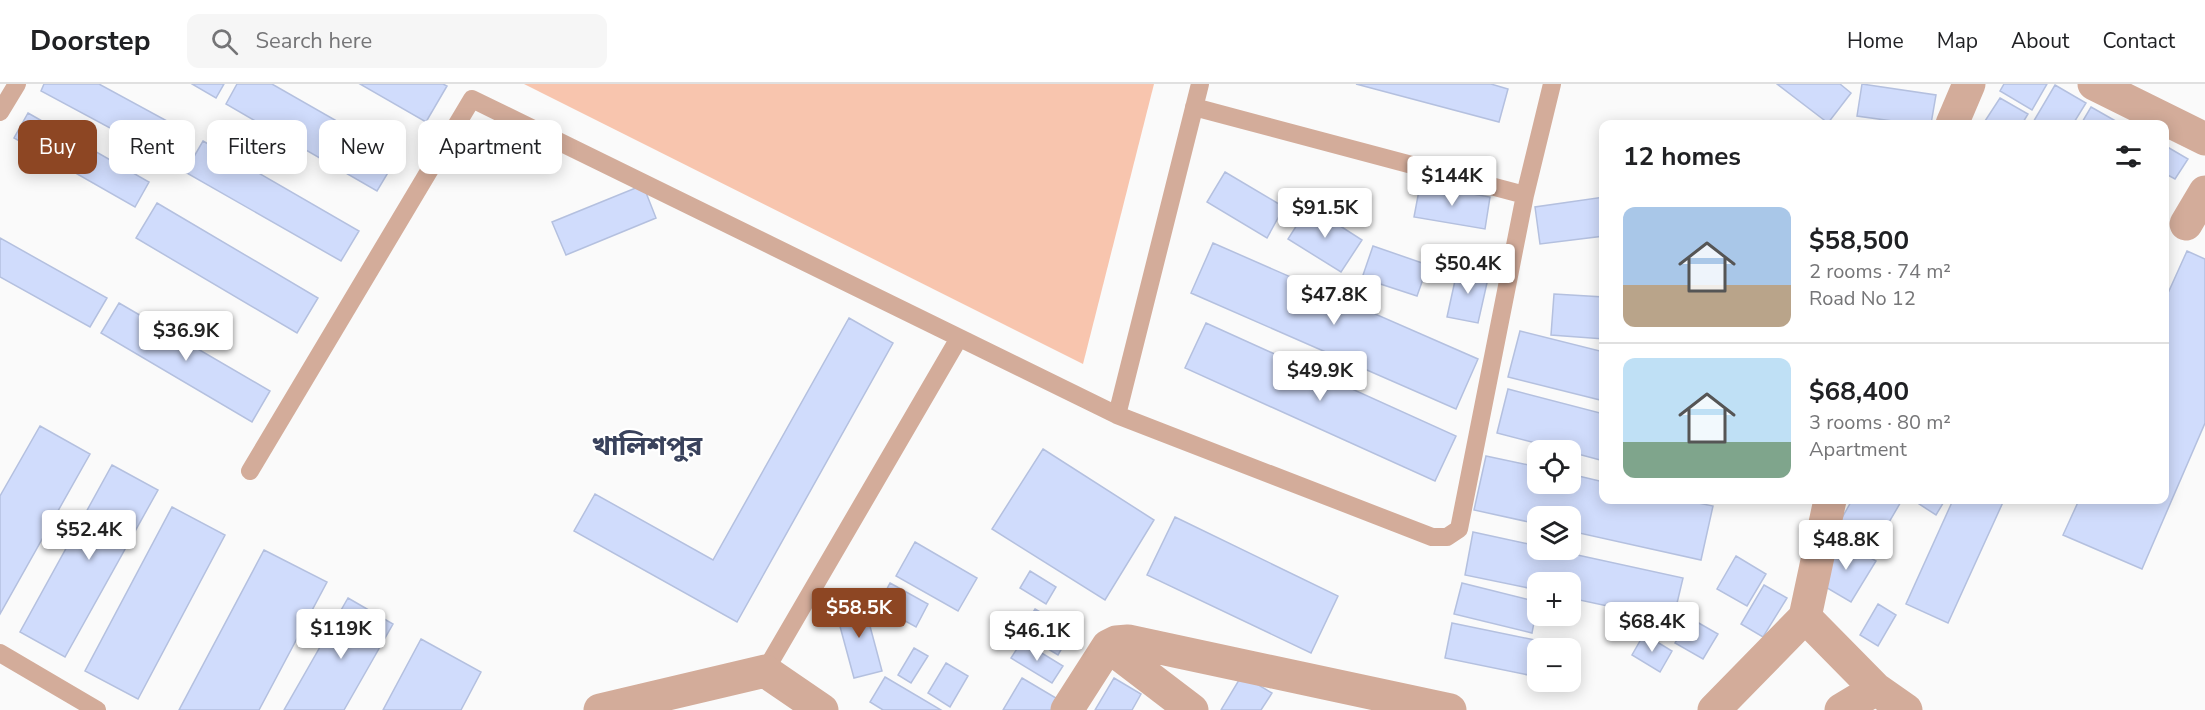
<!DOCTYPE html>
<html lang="en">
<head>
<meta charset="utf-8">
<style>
	body { margin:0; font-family:"Nunito Sans","Noto Sans Bengali",sans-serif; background:#f6f6f6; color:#202124; height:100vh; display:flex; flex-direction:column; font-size:22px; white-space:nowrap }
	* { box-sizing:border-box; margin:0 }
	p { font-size:20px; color:#757577 }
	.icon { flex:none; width:33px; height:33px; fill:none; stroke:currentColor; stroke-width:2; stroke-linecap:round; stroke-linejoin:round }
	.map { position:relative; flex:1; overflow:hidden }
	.sheet { position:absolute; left:1599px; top:36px; width:570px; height:384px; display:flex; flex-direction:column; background:#fff; border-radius:12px; box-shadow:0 3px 15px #0003 }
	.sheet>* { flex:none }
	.hud { position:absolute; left:18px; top:36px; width:570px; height:54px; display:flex; gap:12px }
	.buttons { position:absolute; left:1527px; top:356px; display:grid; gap:12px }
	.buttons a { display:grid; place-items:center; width:54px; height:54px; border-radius:12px; background:#fff; box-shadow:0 3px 15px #0003; font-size:30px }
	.price { position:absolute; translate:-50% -51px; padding:0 14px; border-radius:6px; background:#fff; color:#222; font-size:20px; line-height:39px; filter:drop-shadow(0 2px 3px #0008) }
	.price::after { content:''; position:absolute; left:50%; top:36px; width:18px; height:14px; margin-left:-9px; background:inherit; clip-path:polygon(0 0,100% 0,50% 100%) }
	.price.current { background:#8d4623; color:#fff }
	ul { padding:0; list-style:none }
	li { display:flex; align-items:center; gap:18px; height:150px; padding:0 24px }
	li+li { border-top:2px solid #e0e0e0 }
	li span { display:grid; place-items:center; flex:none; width:168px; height:120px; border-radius:12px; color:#555 }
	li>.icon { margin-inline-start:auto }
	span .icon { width:72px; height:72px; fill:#fffc; stroke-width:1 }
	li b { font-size:26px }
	h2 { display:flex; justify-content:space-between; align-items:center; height:72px; padding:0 24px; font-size:26px }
	.chip { padding:0 21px; border-radius:12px; background:#fff; box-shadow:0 3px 15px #0003; font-size:21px; line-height:54px }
	.chip.current { background:#8d4623; color:#fff }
	header { display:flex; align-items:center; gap:36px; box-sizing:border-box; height:84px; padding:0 30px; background:#fff; border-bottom:2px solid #e0e0e0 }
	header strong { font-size:28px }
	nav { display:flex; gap:33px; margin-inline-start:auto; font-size:21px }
	.search { width:420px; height:54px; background:#f6f6f6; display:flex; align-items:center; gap:15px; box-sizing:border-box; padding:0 21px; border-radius:12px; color:#757577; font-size:22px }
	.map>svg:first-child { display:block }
	.green { fill:#f8c5ae }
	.building { fill:#d0dcfc; stroke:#b4c0df; stroke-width:1.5 }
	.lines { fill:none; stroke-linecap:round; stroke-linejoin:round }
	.lane { stroke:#d3ac9a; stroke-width:18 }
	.street { stroke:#d3ac9a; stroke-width:33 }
	.labels { text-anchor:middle; stroke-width:4.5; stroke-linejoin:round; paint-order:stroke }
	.district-label { font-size:27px; font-weight:bold; fill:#39425c; stroke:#fff }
</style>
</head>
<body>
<header>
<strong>Doorstep</strong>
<div class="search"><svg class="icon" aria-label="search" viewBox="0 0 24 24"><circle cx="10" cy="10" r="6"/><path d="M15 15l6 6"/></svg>Search here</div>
<nav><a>Home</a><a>Map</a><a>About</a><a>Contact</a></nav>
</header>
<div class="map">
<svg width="2205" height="626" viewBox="0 0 2205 626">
	<rect width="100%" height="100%" fill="#fafafa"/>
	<path class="green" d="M 524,0 L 1154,0 L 1083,280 Z"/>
	<path class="building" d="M 44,0 L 99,0 L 180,44 L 164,73 L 41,7 Z
		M 192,0 L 224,0 L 216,14 Z
		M 237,0 L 272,0 L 398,72 L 377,107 L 226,20 Z
		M 360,0 L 443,0 L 447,2 L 426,38 Z
		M 1356,0 L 1491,0 L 1508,5 L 1499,38 Z
		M 1777,0 L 1840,0 L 1851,9 L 1828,39 Z
		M 1862,0 L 1936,11 L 1931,40 L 1914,40 L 1857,32 Z
		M 2004,0 L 2047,0 L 2032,26 L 2000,7 Z
		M 2055,1 L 2086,19 L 2073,40 L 2032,40 Z
		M 2000,14 L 2028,30 L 2022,40 L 1983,40 Z
		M 2091,23 L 2121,40 L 2081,40 Z
		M 28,29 L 149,98 L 135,123 L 14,54 Z
		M 203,57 L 359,147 L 341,177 L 185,88 Z
		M 2164,61 L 2188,75 L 2175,95 L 2164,89 Z
		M 1225,88 L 1284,123 L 1267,154 L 1207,118 Z
		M 643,101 L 656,134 L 566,171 L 552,138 Z
		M 1420,101 L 1490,113 L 1485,145 L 1414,133 Z
		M 1604,113 L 1604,152 L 1540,160 L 1535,123 Z
		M 157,119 L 318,214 L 297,249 L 136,154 Z
		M 1309,122 L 1362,156 L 1341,188 L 1288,155 Z
		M 0,154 L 107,214 L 90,243 L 0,193 Z
		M 1213,159 L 1478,275 L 1456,325 L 1191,209 Z
		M 1373,162 L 1428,181 L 1417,212 L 1362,194 Z
		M 2187,167 L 2205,175 L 2205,339 L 2142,485 L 2063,451 L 2079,416 L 2164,416 L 2164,218 Z
		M 1458,183 L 1489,190 L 1478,239 L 1447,233 Z
		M 1554,210 L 1604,213 L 1604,255 L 1551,251 Z
		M 119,219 L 270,307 L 252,338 L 101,249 Z
		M 849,234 L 893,259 L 737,538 L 574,447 L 595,410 L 713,476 Z
		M 1206,239 L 1456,352 L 1435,397 L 1185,284 Z
		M 1520,247 L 1604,268 L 1604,317 L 1508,293 Z
		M 1508,305 L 1604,330 L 1604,377 L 1570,368 L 1570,366 L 1563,366 L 1497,349 Z
		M 40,342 L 90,370 L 0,530 L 0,412 Z
		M 1043,365 L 1154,436 L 1105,516 L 992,445 Z
		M 1486,372 L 1538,383 L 1538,399 L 1570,399 L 1570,390 L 1604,398 L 1604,416 L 1684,416 L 1713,422 L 1701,476 L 1570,447 L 1570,432 L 1538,432 L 1538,440 L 1474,426 Z
		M 112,381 L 158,406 L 65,573 L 20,548 Z
		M 1852,416 L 1902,416 L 1871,469 L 1834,448 Z
		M 1913,416 L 1945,416 L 1936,431 Z
		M 1953,416 L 2004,416 L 1948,539 L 1906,520 Z
		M 172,423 L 225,451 L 138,615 L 85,587 Z
		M 1175,433 L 1338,512 L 1311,569 L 1147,491 Z
		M 1473,448 L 1538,462 L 1538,465 L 1550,465 L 1683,494 L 1673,536 L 1570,514 L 1570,498 L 1538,498 L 1538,506 L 1465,491 Z
		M 1842,457 L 1876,477 L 1851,518 L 1817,498 Z
		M 915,458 L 977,494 L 958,527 L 896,492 Z
		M 264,466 L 327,498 L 259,626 L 179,626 Z
		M 1736,472 L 1766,490 L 1747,522 L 1717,505 Z
		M 1030,487 L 1056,503 L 1046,520 L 1020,504 Z
		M 890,499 L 928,520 L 916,543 L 878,522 Z
		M 1462,499 L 1538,518 L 1532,549 L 1454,530 Z
		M 1764,501 L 1787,514 L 1763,553 L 1741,540 Z
		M 348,514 L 393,540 L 344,626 L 284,626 Z
		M 863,516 L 882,587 L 854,594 L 835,524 Z
		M 1878,520 L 1896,531 L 1878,562 L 1860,551 Z
		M 1035,525 L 1072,547 L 1058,571 L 1021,549 Z
		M 1690,534 L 1718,550 L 1703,575 L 1675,559 Z
		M 1452,539 L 1574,564 L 1570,580 L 1570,564 L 1538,564 L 1538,593 L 1445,574 Z
		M 1644,550 L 1672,567 L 1660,588 L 1632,571 Z
		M 421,555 L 481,588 L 461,626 L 383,626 Z
		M 1022,557 L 1063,582 L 1052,599 L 1011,574 Z
		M 914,564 L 928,572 L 911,599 L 898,591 Z
		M 946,579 L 968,592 L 950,623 L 928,609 Z
		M 1242,591 L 1272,609 L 1261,626 L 1221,626 Z
		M 885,593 L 941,626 L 883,626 L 870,618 Z
		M 1022,594 L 1061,617 L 1055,626 L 1003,626 Z
		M 1114,594 L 1141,610 L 1132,626 L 1095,626 Z"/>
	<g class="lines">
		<path class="lane" d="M 1200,0 L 1117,331 L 1432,453 L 1447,453 L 1459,445 L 1525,111 L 1552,0
			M 1194,23 L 1525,111
			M 0,28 L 17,0
			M 250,387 L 472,15 L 1117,331
			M 0,569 L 97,626
			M 765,587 L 959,254"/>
		<path class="street" d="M 2094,0 L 2205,55
			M 1952,40 L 1969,0
			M 2186,140 L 2205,108
			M 1830,416 L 1805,533 L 1876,605 L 1906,626
			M 1108,562 L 1116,558 L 1128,557 L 1450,626
			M 600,626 L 765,587 L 822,626
			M 1067,626 L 1108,562 L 1192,626
			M 1714,626 L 1805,533
			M 1841,626 L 1876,605"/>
	</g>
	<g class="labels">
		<g class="district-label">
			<text x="647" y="371">খালিশপুর</text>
		</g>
	</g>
</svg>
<div class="buttons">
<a><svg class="icon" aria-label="locate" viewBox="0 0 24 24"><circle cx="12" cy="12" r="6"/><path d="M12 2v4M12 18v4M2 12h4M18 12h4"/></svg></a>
<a><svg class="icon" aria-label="layers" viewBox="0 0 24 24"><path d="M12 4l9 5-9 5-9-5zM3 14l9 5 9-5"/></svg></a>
<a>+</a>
<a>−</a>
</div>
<b class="price" style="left:1452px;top:123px">$144K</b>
<b class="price" style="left:1325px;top:155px">$91.5K</b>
<b class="price" style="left:1468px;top:211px">$50.4K</b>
<b class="price" style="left:1334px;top:242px">$47.8K</b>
<b class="price" style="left:186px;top:278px">$36.9K</b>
<b class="price" style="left:1320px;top:318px">$49.9K</b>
<b class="price" style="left:89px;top:477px">$52.4K</b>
<b class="price" style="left:1846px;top:487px">$48.8K</b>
<b class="price current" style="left:859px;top:555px">$58.5K</b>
<b class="price" style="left:1652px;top:569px">$68.4K</b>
<b class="price" style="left:341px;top:576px">$119K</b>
<b class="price" style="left:1037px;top:578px">$46.1K</b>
<div class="hud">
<a class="chip current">Buy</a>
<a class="chip">Rent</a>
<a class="chip">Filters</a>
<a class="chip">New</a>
<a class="chip">Apartment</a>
</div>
<section class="sheet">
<h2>12 homes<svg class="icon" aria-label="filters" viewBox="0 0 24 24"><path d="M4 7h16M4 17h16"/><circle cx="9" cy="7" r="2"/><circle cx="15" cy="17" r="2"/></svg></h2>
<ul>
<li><span style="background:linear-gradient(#a9c7e8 65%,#b9a48a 0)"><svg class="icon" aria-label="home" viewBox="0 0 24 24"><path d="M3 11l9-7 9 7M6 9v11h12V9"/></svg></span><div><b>$58,500</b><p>2 rooms · 74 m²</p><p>Road No 12</p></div></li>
<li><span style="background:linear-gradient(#bfe0f5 70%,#7fa58c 0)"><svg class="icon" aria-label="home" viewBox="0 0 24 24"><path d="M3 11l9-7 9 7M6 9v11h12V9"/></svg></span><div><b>$68,400</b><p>3 rooms · 80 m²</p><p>Apartment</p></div></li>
</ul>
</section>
</div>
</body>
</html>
